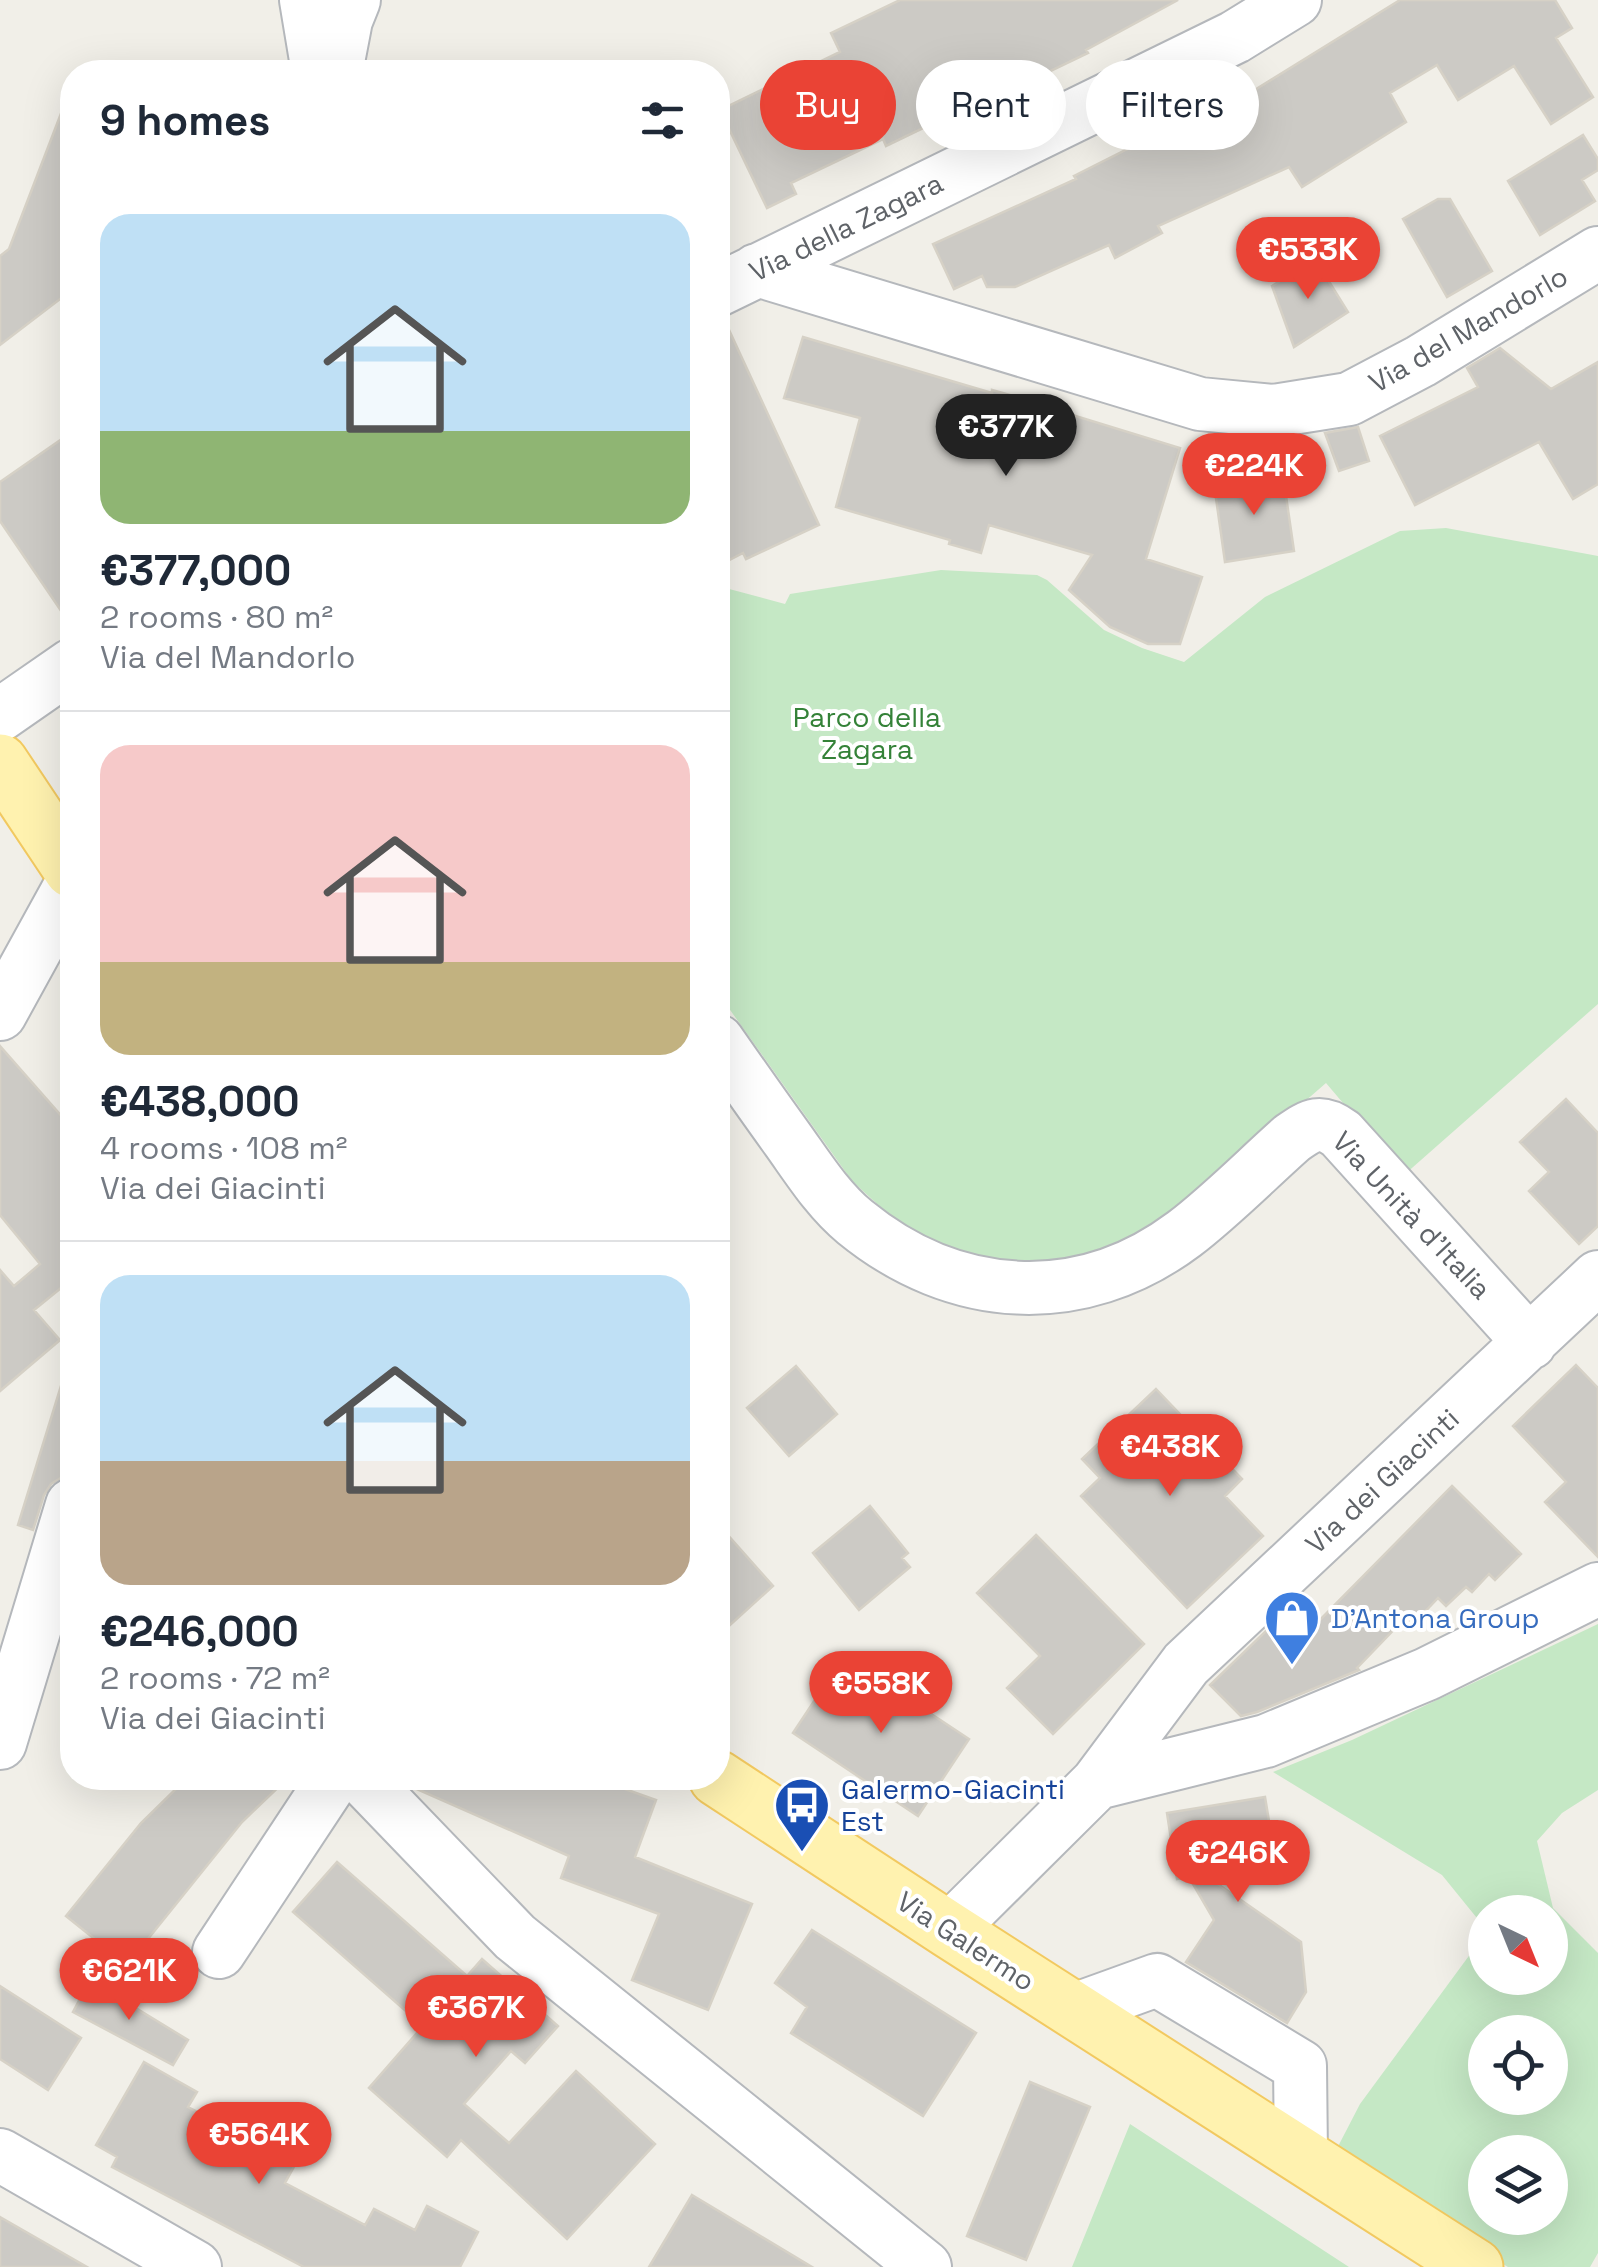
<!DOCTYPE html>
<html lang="en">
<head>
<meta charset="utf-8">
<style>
	body { margin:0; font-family:"Space Grotesk",sans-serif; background:#f2f2f3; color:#1f2937; height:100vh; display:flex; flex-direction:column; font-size:38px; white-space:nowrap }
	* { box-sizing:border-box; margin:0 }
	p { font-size:32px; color:#747a83 }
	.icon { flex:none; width:55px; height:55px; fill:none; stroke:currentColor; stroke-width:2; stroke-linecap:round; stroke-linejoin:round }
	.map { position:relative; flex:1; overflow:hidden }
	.panel { position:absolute; left:60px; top:60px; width:670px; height:1730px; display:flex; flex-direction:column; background:#fff; border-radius:40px; box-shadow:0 10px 40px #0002 }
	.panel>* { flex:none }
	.top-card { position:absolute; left:760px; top:60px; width:688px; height:90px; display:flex; gap:20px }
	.needle { width:65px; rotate:137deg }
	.fabs { position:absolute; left:1468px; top:1895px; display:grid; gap:20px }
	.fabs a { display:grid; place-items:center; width:100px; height:100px; border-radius:50%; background:#fff; box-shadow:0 10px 40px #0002; font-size:50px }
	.price { position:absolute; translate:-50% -85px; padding:0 22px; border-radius:35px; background:#ea4335; color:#fff; font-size:32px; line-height:65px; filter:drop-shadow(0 2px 5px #0008) }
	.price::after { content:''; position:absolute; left:50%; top:60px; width:30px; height:22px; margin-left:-15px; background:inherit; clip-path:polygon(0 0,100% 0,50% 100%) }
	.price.current { background:#222; color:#fff }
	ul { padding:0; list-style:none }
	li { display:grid; align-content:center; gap:20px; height:530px; padding:0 40px }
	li+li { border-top:2px solid #e0e1e3 }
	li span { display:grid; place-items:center; height:310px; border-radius:30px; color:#555 }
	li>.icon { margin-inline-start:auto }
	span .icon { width:180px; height:180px; fill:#fffc; stroke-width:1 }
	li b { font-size:42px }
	h2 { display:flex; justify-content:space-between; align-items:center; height:120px; padding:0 40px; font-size:42px }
	.chip { padding:0 35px; border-radius:45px; background:#fff; box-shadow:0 10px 40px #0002; font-size:35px; line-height:90px }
	.chip.current { background:#ea4335; color:#fff }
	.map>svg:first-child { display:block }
	.green { fill:#c5e8c5; fill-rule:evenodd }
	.building { fill:#cccac5; stroke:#d6d1c6; stroke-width:2.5 }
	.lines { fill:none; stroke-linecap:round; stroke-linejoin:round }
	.minor-casing { stroke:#b5b8bc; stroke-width:56 }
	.major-casing { stroke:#f2c960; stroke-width:59 }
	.minor { stroke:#fff; stroke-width:52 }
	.major { stroke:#fff2af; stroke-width:55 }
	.labels { text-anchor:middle; stroke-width:8; stroke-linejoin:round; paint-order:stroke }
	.street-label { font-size:28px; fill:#5f6368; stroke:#fff }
	.park-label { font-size:28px; fill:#348238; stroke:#fff }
	.shop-label { font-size:28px; fill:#366cbe; stroke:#fff; text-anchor:start }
	.transit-label { font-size:28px; fill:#164399; stroke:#fff; text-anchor:start }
</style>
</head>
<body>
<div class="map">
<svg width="1598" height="2267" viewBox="0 0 1598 2267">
	<rect width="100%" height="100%" fill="#f1efe8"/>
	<path class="green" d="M 1446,528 L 1598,556 L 1598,1004 L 1404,1175 L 1326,1083 L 1174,1215 L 1124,1244 L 1081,1257 L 1002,1265 L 909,1233 L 852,1181 L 718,993 L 718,586 L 785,604 L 790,594 L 941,570 L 1037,575 L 1047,580 L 1104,630 L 1142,648 L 1184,662 L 1265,597 L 1400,531 Z
		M 1598,1624 L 1598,1790 L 1562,1813 L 1537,1841 L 1553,1908 L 1598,1953 L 1598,2253 L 1590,2267 L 1508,2267 L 1331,2160 L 1360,2104 L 1485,1934 L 1485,1978 L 1550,1978 L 1550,1912 L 1485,1912 L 1485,1928 L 1442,1875 L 1273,1772 L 1352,1740 ZM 1485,2032 L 1550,2032 L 1550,2098 L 1485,2098 ZM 1485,2152 L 1550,2152 L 1550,2218 L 1485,2218 Z
		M 1130,2124 L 1349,2267 L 1072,2267 Z"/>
	<path class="building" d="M 900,0 L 1178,0 L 1086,50 L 1088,53 L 1009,91 L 1008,87 L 886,146 L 883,139 L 791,183 L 796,194 L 767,208 L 720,110 L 840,52 L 831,33 Z
		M 1400,0 L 1555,0 L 1572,28 L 1556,38 L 1593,97 L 1551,124 L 1514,66 L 1458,100 L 1437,65 L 1390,93 L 1406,122 L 1302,187 L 1289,167 L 1158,226 L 1162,233 L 1115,258 L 1109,245 L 1015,287 L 987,287 L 982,276 L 954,289 L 933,244 L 1076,179 L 1074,176 L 1155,135 L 1154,132 L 1207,107 L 1211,117 Z
		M 70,90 L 72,91 L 72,290 L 0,345 L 0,256 L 9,249 Z
		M 1583,135 L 1598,159 L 1598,170 L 1582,180 L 1595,201 L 1540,235 L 1508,181 Z
		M 1438,199 L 1450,199 L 1492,271 L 1447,297 L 1403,219 Z
		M 1315,259 L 1348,312 L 1294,347 L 1272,286 Z
		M 724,319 L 819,525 L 746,559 L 743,553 L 718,566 L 718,320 Z
		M 803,337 L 992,393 L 992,390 L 1070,412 L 1069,414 L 1180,448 L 1146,559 L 1202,577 L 1180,644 L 1148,644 L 1110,627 L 1069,590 L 1092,555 L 989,525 L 981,553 L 949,544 L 950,540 L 836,507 L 860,418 L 784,398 Z
		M 1500,348 L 1551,389 L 1598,362 L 1598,484 L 1573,499 L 1539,442 L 1415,505 L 1380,436 L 1478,387 L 1467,368 Z
		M 1358,427 L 1369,461 L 1339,471 L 1325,433 Z
		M 72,432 L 72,627 L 0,521 L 0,482 Z
		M 1283,475 L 1294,551 L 1225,562 L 1214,484 Z
		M 0,1046 L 72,1128 L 72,1302 L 61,1288 L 34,1310 L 60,1340 L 0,1391 L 0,1270 L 14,1286 L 40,1264 L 0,1215 Z
		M 1566,1099 L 1598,1133 L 1598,1226 L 1579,1244 L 1529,1191 L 1549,1172 L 1520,1142 Z
		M 1576,1365 L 1598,1388 L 1598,1557 L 1545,1502 L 1566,1482 L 1513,1426 Z
		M 796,1366 L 837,1414 L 789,1456 L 747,1408 Z
		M 65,1373 L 72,1374 L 72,1450 L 64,1476 L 51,1484 L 44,1495 L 33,1530 L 18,1525 Z
		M 1156,1389 L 1242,1479 L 1225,1496 L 1263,1536 L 1187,1608 L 1081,1496 L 1100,1478 L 1082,1459 Z
		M 1452,1486 L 1521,1554 L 1495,1580 L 1489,1574 L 1472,1592 L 1466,1587 L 1446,1606 L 1438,1598 L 1418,1619 L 1411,1612 L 1357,1668 L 1359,1670 L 1257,1712 L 1241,1716 L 1210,1685 L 1294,1604 L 1315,1625 Z
		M 870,1506 L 908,1553 L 902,1558 L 910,1567 L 859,1610 L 813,1553 Z
		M 718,1524 L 773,1586 L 718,1636 Z
		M 1036,1535 L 1144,1644 L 1053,1734 L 1007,1688 L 1040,1656 L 977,1593 Z
		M 844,1656 L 969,1739 L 918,1816 L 793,1733 Z
		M 187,1778 L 288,1778 L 242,1822 L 127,1965 L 66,1916 L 141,1823 Z
		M 403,1778 L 594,1778 L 656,1800 L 635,1857 L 752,1904 L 708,2010 L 632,1980 L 659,1914 L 561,1878 L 569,1856 L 412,1787 Z
		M 1265,1797 L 1276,1863 L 1205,1875 L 1301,1942 L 1306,1992 L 1287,2023 L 1186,1962 L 1214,1920 L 1189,1877 L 1177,1879 L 1167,1813 Z
		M 337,1862 L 467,1976 L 482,1959 L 558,2026 L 525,2063 L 511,2051 L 464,2104 L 509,2143 L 576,2071 L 655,2144 L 567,2239 L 461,2140 L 447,2157 L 369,2088 L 423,2026 L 293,1912 Z
		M 812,1930 L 976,2033 L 923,2116 L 791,2033 L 807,2007 L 775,1983 Z
		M 90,1980 L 188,2040 L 173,2065 L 73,2012 Z
		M 0,1986 L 81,2038 L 48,2090 L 0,2059 Z
		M 144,2062 L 197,2092 L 188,2107 L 296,2163 L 285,2183 L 365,2225 L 374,2209 L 415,2230 L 427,2206 L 478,2232 L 460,2267 L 304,2267 L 112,2167 L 117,2157 L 96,2145 Z
		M 1030,2082 L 1090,2107 L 1026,2260 L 967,2236 Z
		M 692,2195 L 812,2267 L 649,2267 Z
		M 0,2217 L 87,2267 L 0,2267 Z"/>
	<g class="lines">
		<g class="minor-casing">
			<path id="minor" d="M 306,0 L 318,72
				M 336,72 L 346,20 L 354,0
				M 757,270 L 1200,404 L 1273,411 L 1349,399 L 1421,361 L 1598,253
				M 718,290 L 1235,37 L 1295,0
				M 0,715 L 72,665
				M 0,1014 L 72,883
				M 718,1041 C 741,1074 764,1107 788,1140 C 808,1168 828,1200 855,1222 C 954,1303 1080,1312 1184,1234 C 1221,1206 1257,1169 1292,1138 C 1312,1124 1321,1119 1341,1134 L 1530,1343
				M 0,1743 L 72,1505
				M 362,1778 L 515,1937 L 925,2267
				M 1097,1783 L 1266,1741 L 1427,1674 L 1598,1589
				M 949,1930 L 1097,1783 L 1186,1664 L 1598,1277
				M 219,1952 L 334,1778
				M 1074,2010 L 1157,1980 L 1300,2066 L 1301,2156
				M 0,2155 L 195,2267"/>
		</g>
		<g class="major-casing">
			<path id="major" d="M 0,762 L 72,870
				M 717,1778 L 949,1930 L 1475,2267"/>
		</g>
		<use href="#minor" class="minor"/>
		<use href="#major" class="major"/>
	</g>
	<defs>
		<g id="shop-pin" transform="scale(2.875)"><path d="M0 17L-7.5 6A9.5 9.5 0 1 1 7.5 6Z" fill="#3f7fe0" stroke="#fff"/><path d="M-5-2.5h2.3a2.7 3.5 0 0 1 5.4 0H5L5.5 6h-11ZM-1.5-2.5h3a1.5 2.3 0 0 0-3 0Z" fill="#fff"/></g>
		<g id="bus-pin" transform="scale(2.875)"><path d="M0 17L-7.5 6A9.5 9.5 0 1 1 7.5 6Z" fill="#1a4fb4" stroke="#fff"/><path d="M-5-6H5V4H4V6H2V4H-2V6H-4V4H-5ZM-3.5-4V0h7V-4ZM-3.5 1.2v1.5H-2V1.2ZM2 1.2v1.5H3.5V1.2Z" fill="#fff"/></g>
	</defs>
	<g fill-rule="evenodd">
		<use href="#shop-pin" x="1292" y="1618"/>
		<use href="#bus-pin" x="802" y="1805"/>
	</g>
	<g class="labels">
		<g class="street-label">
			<text transform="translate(846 227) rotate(-26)" y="10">Via della Zagara</text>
			<text transform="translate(1468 329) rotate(-30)" y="10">Via del Mandorlo</text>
			<text transform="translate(1412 1215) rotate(47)" y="10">Via Unità d'Italia</text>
			<text transform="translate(1382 1481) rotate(-43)" y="10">Via dei Giacinti</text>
			<text transform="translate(966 1941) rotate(33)" y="10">Via Galermo</text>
		</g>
		<g class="park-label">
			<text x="867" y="727">Parco della<tspan x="867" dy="32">Zagara</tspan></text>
		</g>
		<g class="shop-label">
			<text x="1331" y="1628">D'Antona Group</text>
		</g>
		<g class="transit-label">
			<text x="841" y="1799">Galermo-Giacinti<tspan x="841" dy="32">Est</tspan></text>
		</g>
	</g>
</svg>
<div class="fabs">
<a><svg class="needle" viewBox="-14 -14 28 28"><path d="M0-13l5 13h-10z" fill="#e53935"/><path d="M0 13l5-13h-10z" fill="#747a83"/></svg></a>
<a><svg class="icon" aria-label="locate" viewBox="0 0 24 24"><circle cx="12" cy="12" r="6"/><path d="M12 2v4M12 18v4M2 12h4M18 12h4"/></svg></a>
<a><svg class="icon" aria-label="layers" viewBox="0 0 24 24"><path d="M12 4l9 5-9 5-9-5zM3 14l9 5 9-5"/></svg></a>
</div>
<b class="price" style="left:1308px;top:302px">€533K</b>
<b class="price current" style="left:1006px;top:479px">€377K</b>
<b class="price" style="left:1254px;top:518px">€224K</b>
<b class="price" style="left:1170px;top:1499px">€438K</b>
<b class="price" style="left:881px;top:1736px">€558K</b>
<b class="price" style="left:1238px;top:1905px">€246K</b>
<b class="price" style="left:129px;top:2023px">€621K</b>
<b class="price" style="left:476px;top:2060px">€367K</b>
<b class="price" style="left:259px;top:2187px">€564K</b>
<div class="top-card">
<a class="chip current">Buy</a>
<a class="chip">Rent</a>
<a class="chip">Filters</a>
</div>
<section class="panel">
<h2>9 homes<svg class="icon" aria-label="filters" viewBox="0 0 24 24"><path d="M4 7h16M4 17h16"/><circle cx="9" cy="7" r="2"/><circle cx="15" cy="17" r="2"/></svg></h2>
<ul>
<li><span style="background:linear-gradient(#bfe0f5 70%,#8fb573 0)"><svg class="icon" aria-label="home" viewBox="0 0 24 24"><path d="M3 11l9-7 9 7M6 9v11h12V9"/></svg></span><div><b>€377,000</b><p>2 rooms · 80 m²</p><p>Via del Mandorlo</p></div></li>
<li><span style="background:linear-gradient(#f6c9c9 70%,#c2b280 0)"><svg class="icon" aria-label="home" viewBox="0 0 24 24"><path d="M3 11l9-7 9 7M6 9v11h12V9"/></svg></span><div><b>€438,000</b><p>4 rooms · 108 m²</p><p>Via dei Giacinti</p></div></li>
<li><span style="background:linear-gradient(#bfe0f5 60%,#b9a48a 0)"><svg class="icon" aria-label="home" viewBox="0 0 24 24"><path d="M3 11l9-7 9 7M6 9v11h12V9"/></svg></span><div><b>€246,000</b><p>2 rooms · 72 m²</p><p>Via dei Giacinti</p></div></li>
</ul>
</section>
</div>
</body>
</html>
